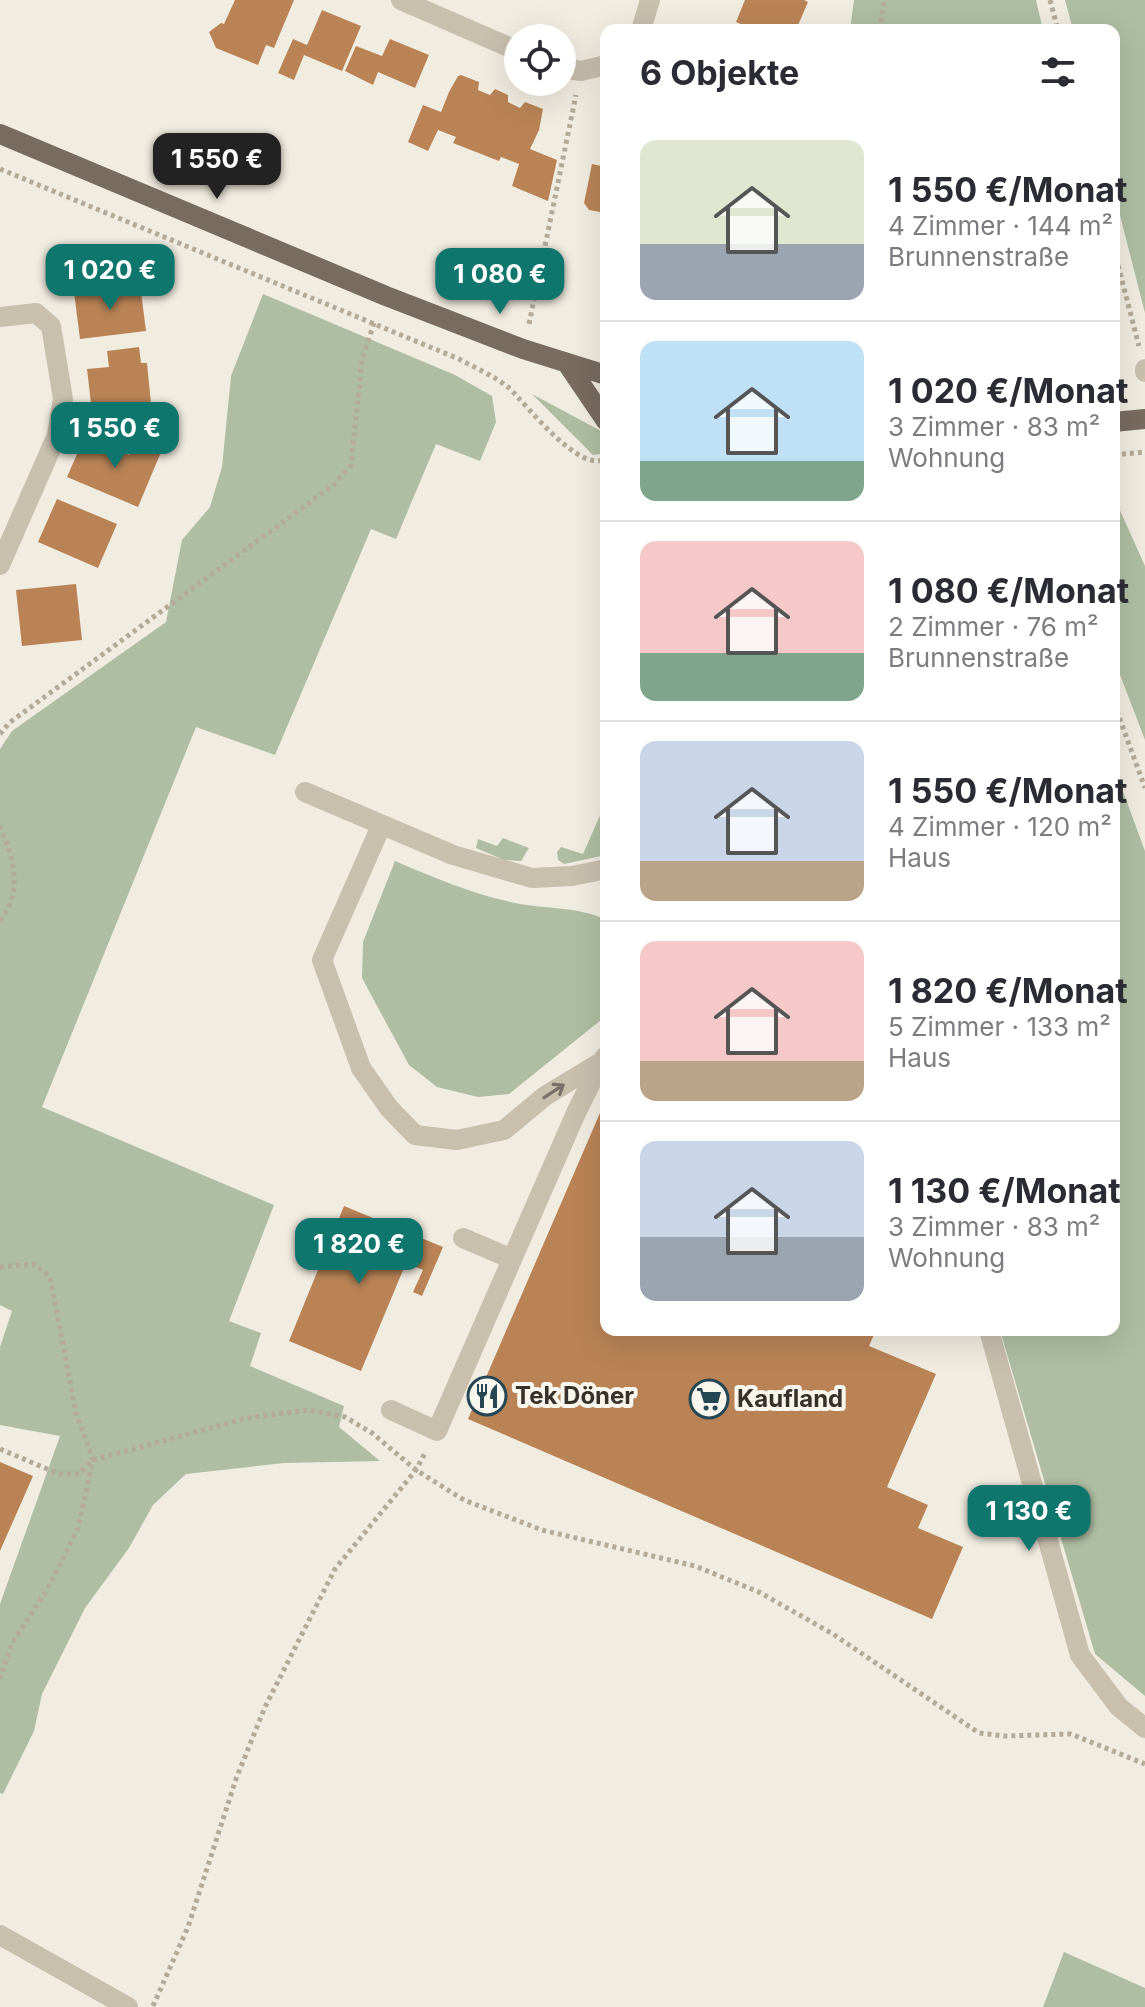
<!DOCTYPE html>
<html lang="de">
<head>
<meta charset="utf-8">
<style>
	body { margin:0; font-family:Inter,sans-serif; background:#f2f2f3; color:#2b2b33; height:100vh; display:flex; flex-direction:column; font-size:30px; white-space:nowrap }
	* { box-sizing:border-box; margin:0 }
	p { font-size:26px; color:#7c7c81 }
	.icon { flex:none; width:44px; height:44px; fill:none; stroke:currentColor; stroke-width:2; stroke-linecap:round; stroke-linejoin:round }
	.map { position:relative; flex:1; overflow:hidden }
	.drawer { position:absolute; left:600px; top:24px; width:520px; height:1312px; display:flex; flex-direction:column; background:#fff; border-radius:16px; box-shadow:0 8px 32px #0002 }
	.drawer>* { flex:none }
	.fabs { position:absolute; left:504px; top:24px; display:grid; gap:16px }
	.fabs a { display:grid; place-items:center; width:72px; height:72px; border-radius:50%; background:#fff; box-shadow:0 8px 32px #0002; font-size:40px }
	.price { position:absolute; translate:-50% -68px; padding:0 18px; border-radius:16px; background:#0f766e; color:#fff; font-size:26px; line-height:52px; filter:drop-shadow(0 2px 4px #0008) }
	.price::after { content:''; position:absolute; left:50%; top:48px; width:24px; height:18px; margin-left:-12px; background:inherit; clip-path:polygon(0 0,100% 0,50% 100%) }
	.price.selected { background:#222; color:#fff }
	ul { padding:0; list-style:none }
	li { display:flex; align-items:center; gap:24px; height:200px; padding:0 40px }
	li+li { border-top:2px solid #e1e1e2 }
	li span { display:grid; place-items:center; flex:none; width:224px; height:160px; border-radius:16px; color:#555 }
	li>.icon { margin-inline-start:auto }
	span .icon { width:96px; height:96px; fill:#fffc; stroke-width:1 }
	li b { font-size:34px }
	h2 { display:flex; justify-content:space-between; align-items:center; height:96px; padding:0 40px; font-size:34px }
	.map>svg:first-child { display:block }
	.green { fill:#afbea2 }
	.building { fill:#b98356 }
	.lines { fill:none; stroke-linecap:round; stroke-linejoin:round }
	.path { stroke:#b4aa98; stroke-width:5; stroke-dasharray:4 4; stroke-linecap:butt }
	.minor { stroke:#c8bfad; stroke-width:20 }
	.major { stroke:#776c5e; stroke-width:20 }
	.oneway { stroke:#787166 }
	.labels { text-anchor:middle; stroke-width:8; stroke-linejoin:round; paint-order:stroke }
	.poi-label { font-size:24px; font-weight:bold; fill:#37312b; stroke:#f9f6ed; text-anchor:start }
</style>
</head>
<body>
<div class="map">
<svg width="1145" height="2007" viewBox="0 0 1145 2007">
	<rect width="100%" height="100%" fill="#f1ece0"/>
	<path class="green" d="M 854,0 L 1036,0 L 1043,30 L 850,30 Z
		M 1065,0 L 1145,0 L 1145,313 L 1114,192 L 1114,30 L 1073,30 Z
		M 263,294 L 455,375 L 492,396 L 496,422 L 480,461 L 436,444 L 396,539 L 371,529 L 275,755 L 196,727 L 42,1107 L 274,1205 L 229,1321 L 261,1333 L 250,1366 L 344,1406 L 339,1427 L 380,1461 L 284,1463 L 186,1474 L 153,1505 L 129,1548 L 85,1608 L 42,1694 L 34,1731 L 3,1794 L 0,1793 L 0,1604 L 60,1436 L 0,1425 L 0,1347 L 12,1311 L 0,1305 L 0,749 L 12,731 L 166,622 L 182,540 L 210,507 L 222,467 L 231,376 Z
		M 532,394 L 601,431 L 606,436 L 606,453 L 593,455 Z
		M 1114,497 L 1145,566 L 1145,740 L 1114,659 Z
		M 1114,767 L 1145,851 L 1145,1696 L 1095,1654 L 1000,1330 L 1114,1330 Z
		M 606,802 L 606,855 L 564,864 L 558,860 L 557,852 L 561,847 L 583,854 Z
		M 503,838 L 529,848 L 521,861 L 504,860 L 476,848 L 478,839 L 497,846 Z
		M 395,861 C 437,879 475,895 520,904 C 549,909 580,907 606,920 L 606,1016 L 509,1094 L 478,1097 L 437,1087 L 409,1065 L 362,978 L 363,942 Z
		M 1064,1952 L 1145,1988 L 1145,2007 L 1043,2007 Z"/>
	<path class="building" d="M 235,0 L 294,0 L 274,48 L 266,45 L 258,65 L 216,48 L 209,32 L 221,23 L 224,24 Z
		M 745,0 L 804,0 L 808,2 L 796,30 L 755,30 L 736,22 Z
		M 322,10 L 361,26 L 342,71 L 304,55 L 294,80 L 278,73 L 293,39 L 307,45 Z
		M 390,39 L 429,55 L 415,88 L 378,72 L 373,85 L 345,71 L 356,46 L 382,56 Z
		M 461,75 L 479,82 L 478,90 L 490,95 L 495,89 L 508,95 L 508,102 L 520,108 L 525,102 L 543,109 L 539,130 L 530,149 L 557,160 L 548,201 L 512,186 L 519,164 L 501,157 L 499,161 L 453,143 L 456,137 L 438,130 L 428,151 L 408,142 L 423,105 L 441,112 L 449,92 L 458,76 Z
		M 592,164 L 606,167 L 606,213 L 589,210 L 584,203 Z
		M 140,284 L 146,331 L 80,339 L 74,292 Z
		M 139,347 L 141,363 L 147,363 L 152,414 L 93,421 L 87,369 L 109,367 L 107,351 Z
		M 85,436 L 129,455 L 135,441 L 161,452 L 138,507 L 67,477 Z
		M 57,499 L 117,524 L 98,568 L 38,542 Z
		M 76,584 L 82,640 L 22,646 L 16,590 Z
		M 606,1099 L 606,1330 L 876,1330 L 869,1346 L 936,1374 L 887,1487 L 928,1505 L 918,1528 L 963,1547 L 932,1619 L 468,1419 Z
		M 344,1206 L 443,1247 L 422,1296 L 413,1292 L 423,1270 L 406,1263 L 361,1371 L 289,1341 Z
		M 0,1462 L 33,1476 L 0,1551 Z"/>
	<g class="lines">
		<path class="path" d="M 1050,0 L 1058,30
			M 880,30 L 884,0
			M 0,169 L 459,359 C 475,368 495,376 509,388 C 527,405 581,476 606,458
			M 1114,250 L 1139,346
			M 529,324 L 576,95
			M 1114,455 L 1145,452
			M 1114,703 L 1145,788
			M 0,734 L 9,723 L 335,484 L 351,465 L 362,360 L 374,323
			M 0,826 C 13,857 24,892 0,920
			M 0,1267 L 34,1264 L 50,1277 L 76,1413 L 93,1460 L 78,1528 L 47,1590 L 12,1643 L 0,1679
			M 0,1449 L 59,1474 L 79,1474 L 93,1460 L 247,1418 L 308,1410 L 345,1417 L 372,1433 L 416,1470 L 464,1500 L 542,1530 L 695,1566 L 759,1592 L 833,1634 L 979,1733 L 1004,1736 L 1071,1734 L 1145,1764
			M 153,2006 L 188,1927 L 236,1779 L 265,1707 L 335,1569 L 416,1470 L 425,1453"/>
		<path class="minor" d="M 401,0 L 518,51
			M 641,30 L 650,0
			M 562,68 L 581,71 L 606,65
			M 0,317 L 36,313 L 51,326 L 63,399 L 57,435 L 0,565
			M 1145,369 L 1145,372
			M 305,792 L 453,855 L 532,878 L 572,876 L 606,869
			M 381,826 L 322,960 L 361,1068 L 389,1108 L 415,1135 L 457,1140 L 504,1130 L 545,1096 L 601,1062 L 606,1056
			M 463,1238 L 512,1259
			M 989,1330 L 1080,1655 L 1119,1707 L 1145,1728
			M 391,1410 L 437,1431 L 576,1113 L 601,1062
			M 0,1935 L 128,2007"/>
		<path class="major" d="M 0,134 L 386,296 L 523,349 L 606,375
			M 568,365 L 606,421
			M 1114,422 L 1145,419"/>
	</g>
	<defs><path id="oneway-shaft" d="M-6 0H5M1.5-3L5.5 0L1.5 3" fill="none" stroke-width="1.6" stroke-linecap="round" stroke-linejoin="round" transform="scale(2)"/></defs>
	<use class="oneway" href="#oneway-shaft" transform="translate(554 1091) rotate(-33)"/>
	<defs>
		<g id="restaurant-ring" transform="scale(2)"><circle r="9.5" fill="#f9f6ed" stroke="#254754" stroke-width="1.5"/><path d="M-5-6h1v4h1v-4h1v4h1v-4h1v5L-1.5 .5V6h-2V.5L-5-1ZM5-6V6H3V1.5H1.5Q1.5-4 5-6Z" fill="#254754"/></g>
		<g id="supermarket-ring" transform="scale(2)"><circle r="9.5" fill="#f9f6ed" stroke="#254754" stroke-width="1.5"/><path d="M-6-5.5h2.5l.6 2H6L4.5 2H-2.5L-4.4-4H-6ZM-1.5 3.2a1.3 1.3 0 1 0 .1 0ZM3 3.2a1.3 1.3 0 1 0 .1 0Z" fill="#254754"/></g>
	</defs>
	<g fill-rule="evenodd">
		<use href="#restaurant-ring" x="487" y="1396"/>
		<use href="#supermarket-ring" x="709" y="1399"/>
	</g>
	<g class="labels">
		<g class="poi-label">
			<text x="515" y="1404">Tek Döner</text>
			<text x="737" y="1407">Kaufland</text>
		</g>
	</g>
</svg>
<div class="fabs">
<a><svg class="icon" aria-label="locate" viewBox="0 0 24 24"><circle cx="12" cy="12" r="6"/><path d="M12 2v4M12 18v4M2 12h4M18 12h4"/></svg></a>
</div>
<b class="price selected" style="left:217px;top:201px">1 550 €</b>
<b class="price" style="left:110px;top:312px">1 020 €</b>
<b class="price" style="left:500px;top:316px">1 080 €</b>
<b class="price" style="left:115px;top:470px">1 550 €</b>
<b class="price" style="left:359px;top:1286px">1 820 €</b>
<b class="price" style="left:1029px;top:1553px">1 130 €</b>
<section class="drawer">
<h2>6 Objekte<svg class="icon" aria-label="filters" viewBox="0 0 24 24"><path d="M4 7h16M4 17h16"/><circle cx="9" cy="7" r="2"/><circle cx="15" cy="17" r="2"/></svg></h2>
<ul>
<li><span style="background:linear-gradient(#dfe7d0 65%,#9aa5b1 0)"><svg class="icon" aria-label="home" viewBox="0 0 24 24"><path d="M3 11l9-7 9 7M6 9v11h12V9"/></svg></span><div><b>1 550 €/Monat</b><p>4 Zimmer · 144 m²</p><p>Brunnenstraße</p></div></li>
<li><span style="background:linear-gradient(#bfe0f5 75%,#7fa58c 0)"><svg class="icon" aria-label="home" viewBox="0 0 24 24"><path d="M3 11l9-7 9 7M6 9v11h12V9"/></svg></span><div><b>1 020 €/Monat</b><p>3 Zimmer · 83 m²</p><p>Wohnung</p></div></li>
<li><span style="background:linear-gradient(#f6c9c9 70%,#7fa58c 0)"><svg class="icon" aria-label="home" viewBox="0 0 24 24"><path d="M3 11l9-7 9 7M6 9v11h12V9"/></svg></span><div><b>1 080 €/Monat</b><p>2 Zimmer · 76 m²</p><p>Brunnenstraße</p></div></li>
<li><span style="background:linear-gradient(#c9d6e8 75%,#b9a48a 0)"><svg class="icon" aria-label="home" viewBox="0 0 24 24"><path d="M3 11l9-7 9 7M6 9v11h12V9"/></svg></span><div><b>1 550 €/Monat</b><p>4 Zimmer · 120 m²</p><p>Haus</p></div></li>
<li><span style="background:linear-gradient(#f6c9c9 75%,#b9a48a 0)"><svg class="icon" aria-label="home" viewBox="0 0 24 24"><path d="M3 11l9-7 9 7M6 9v11h12V9"/></svg></span><div><b>1 820 €/Monat</b><p>5 Zimmer · 133 m²</p><p>Haus</p></div></li>
<li><span style="background:linear-gradient(#c9d6e8 60%,#9aa5b1 0)"><svg class="icon" aria-label="home" viewBox="0 0 24 24"><path d="M3 11l9-7 9 7M6 9v11h12V9"/></svg></span><div><b>1 130 €/Monat</b><p>3 Zimmer · 83 m²</p><p>Wohnung</p></div></li>
</ul>
</section>
</div>
</body>
</html>
